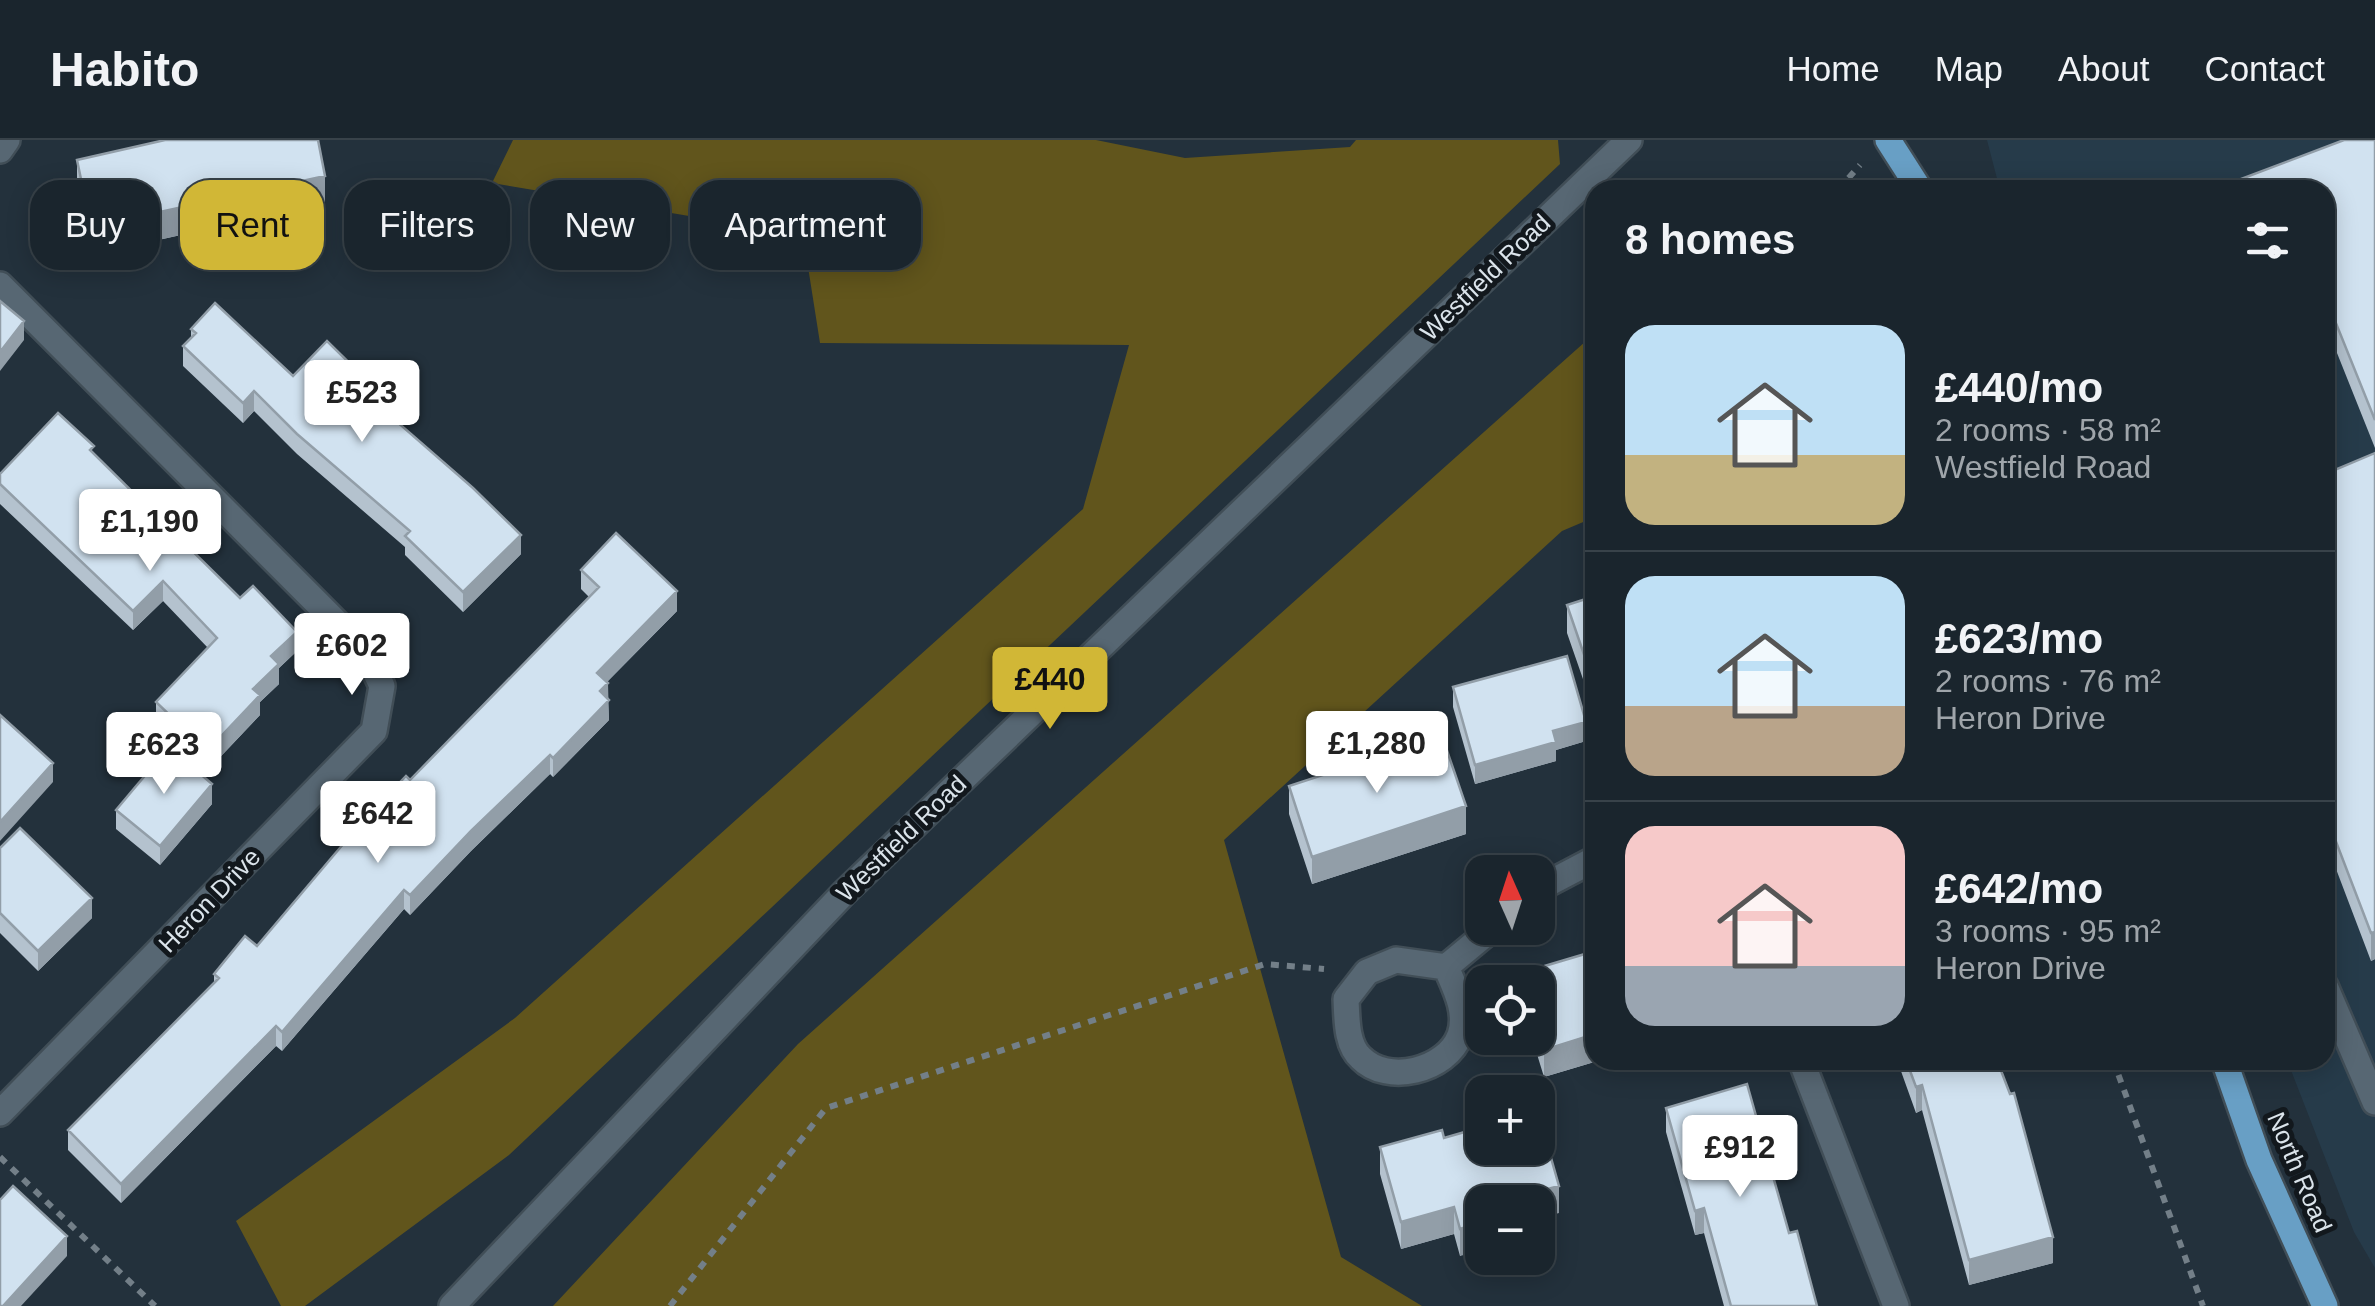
<!DOCTYPE html>
<html lang="en">
<head>
<meta charset="utf-8">
<style>
	body { margin:0; font-family:Helvetica,sans-serif; background:#273139; color:#f1f3f6; height:100vh; display:flex; flex-direction:column; font-size:38px; white-space:nowrap }
	* { box-sizing:border-box; margin:0 }
	p { font-size:32px; color:#9fa5aa }
	.icon { flex:none; width:55px; height:55px; fill:none; stroke:currentColor; stroke-width:2; stroke-linecap:round; stroke-linejoin:round }
	.map { position:relative; flex:1; overflow:hidden }
	.details { position:absolute; left:1585px; top:40px; width:750px; height:890px; display:flex; flex-direction:column; background:#1a252d; border-radius:30px; box-shadow:0 5px 25px #0003,0 0 0 2px #384249 }
	.details>* { flex:none }
	.hud { position:absolute; left:30px; top:40px; width:950px; height:90px; display:flex; gap:20px }
	.needle { width:65px; rotate:357deg }
	.controls { position:absolute; left:1465px; top:715px; display:grid; gap:20px }
	.controls a { display:grid; place-items:center; width:90px; height:90px; border-radius:20px; background:#1a252d; box-shadow:0 5px 25px #0003,0 0 0 2px #384249; font-size:50px }
	.price { position:absolute; translate:-50% -85px; padding:0 22px; border-radius:10px; background:#fff; color:#222; font-size:32px; line-height:65px; filter:drop-shadow(0 2px 5px #0008) }
	.price::after { content:''; position:absolute; left:50%; top:60px; width:30px; height:22px; margin-left:-15px; background:inherit; clip-path:polygon(0 0,100% 0,50% 100%) }
	.price.selected { background:#d1b736; color:#111 }
	ul { padding:0; list-style:none }
	li { display:flex; align-items:center; gap:30px; height:250px; padding:0 40px }
	li+li { border-top:2px solid #384249 }
	li span { display:grid; place-items:center; flex:none; width:280px; height:200px; border-radius:30px; color:#555 }
	li>.icon { margin-inline-start:auto }
	span .icon { width:120px; height:120px; fill:#fffc; stroke-width:1 }
	li b { font-size:42px }
	h2 { display:flex; justify-content:space-between; align-items:center; height:120px; padding:0 40px; font-size:42px }
	.chip { padding:0 35px; border-radius:30px; background:#1a252d; box-shadow:0 5px 25px #0003,0 0 0 2px #384249; font-size:35px; line-height:90px }
	.chip.selected { background:#d1b736; color:#111 }
	header { display:flex; align-items:center; gap:60px; box-sizing:border-box; height:140px; padding:0 50px; background:#1a252d; border-bottom:2px solid #384249 }
	header strong { font-size:48px }
	nav { display:flex; gap:55px; margin-inline-start:auto; font-size:35px }
	.map>svg:first-child { display:block }
	.built { fill:#263b4a }
	.forest { fill:#61551c }
	.lines { fill:none; stroke-linecap:round; stroke-linejoin:round }
	.minor-casing { stroke:#414e57; stroke-width:30 }
	.major-casing { stroke:#414e57; stroke-width:30 }
	.path { stroke:#737f88; stroke-width:6; stroke-dasharray:8 8; stroke-linecap:butt }
	.minor { stroke:#576773; stroke-width:25 }
	.major { stroke:#689fc5; stroke-width:25 }
	.wall { fill:#b4c2ce }
	.shaded-wall { fill:#929ea8 }
	.building { fill:#d1e2f0; stroke:#929ea8; stroke-width:2.5 }
	.labels { text-anchor:middle; stroke-width:10; stroke-linejoin:round; paint-order:stroke }
	.street-label { font-size:25px; fill:#dbe4eb; stroke:#12181d }
</style>
</head>
<body>
<header>
<strong>Habito</strong>
<nav><a>Home</a><a>Map</a><a>About</a><a>Contact</a></nav>
</header>
<div class="map">
<svg width="2375" height="1166" viewBox="0 0 2375 1166">
	<rect width="100%" height="100%" fill="#23313c"/>
	<path class="built" d="M 1987,0 L 2375,0 L 2375,1128 L 2354,1092 L 2287,920 L 2325,920 L 2325,50 L 2000,50 Z"/>
	<path class="forest" d="M 513,0 L 1096,0 L 1185,18 L 1350,7 L 1356,0 L 1558,0 L 1560,24 L 509,1015 L 305,1166 L 281,1166 L 236,1081 L 515,878 L 1083,369 L 1129,205 L 820,203 L 803,95 L 492,43 Z
		M 1595,193 L 1595,377 L 1562,391 L 1224,700 L 1341,1117 L 1422,1166 L 553,1166 L 798,904 Z"/>
	<g class="lines">
		<g class="minor-casing">
			<path id="minor" d="M 0,10 L 7,0
				M 0,145 L 366,512 L 382,546 L 374,591 L 0,973
				M 1538,749 L 1595,719
				M 1396,820 L 1446,827 C 1455,848 1468,872 1460,895 C 1447,931 1387,945 1361,918 C 1346,905 1347,878 1346,859 L 1367,832 Z
				M 1446,827 L 1493,788
				M 2325,846 L 2375,962
				M 1801,920 L 1896,1166
				M 452,1166 L 844,753 L 1629,0"/>
		</g>
		<g class="major-casing">
			<path id="major" d="M 1888,0 L 1920,50
				M 2224,920 L 2259,1020 L 2325,1166"/>
		</g>
		<path class="path" d="M 1838,50 L 1860,25
			M 2113,920 L 2203,1166
			M 0,1017 L 155,1166
			M 670,1166 L 826,968 L 1265,824 L 1324,829"/>
		<use href="#minor" class="minor"/>
		<use href="#major" class="major"/>
	</g>
	<path class="wall" d="M 2375,0 L 2375,308 L 2325,183 L 2325,50 Z
		M 77,20 L 325,63 L 91,115 L 77,47 Z
		M 191,189 L 293,236 L 380,268 L 521,414 L 463,472 L 405,415 L 405,407 L 297,314 L 254,271 L 243,283 L 183,226 L 183,206 L 191,199 Z
		M 94,313 L 240,458 L 297,511 L 279,528 L 279,544 L 260,562 L 260,575 L 207,631 L 156,582 L 156,562 L 208,508 L 163,461 L 133,490 L 0,364 L 0,334 Z
		M 2375,313 L 2375,819 L 2371,821 L 2325,700 L 2325,334 Z
		M 581,430 L 677,471 L 607,542 L 609,580 L 553,637 L 550,634 L 471,711 L 410,775 L 404,769 L 282,911 L 276,906 L 121,1063 L 68,1010 L 68,990 L 214,843 L 214,834 L 257,806 L 410,640 L 589,457 L 581,449 Z
		M 1595,456 L 1595,564 L 1592,565 L 1567,493 L 1567,465 Z
		M 1453,547 L 1586,601 L 1556,610 L 1556,621 L 1475,644 L 1453,567 Z
		M 1289,646 L 1466,694 L 1312,744 L 1289,674 Z
		M 212,664 L 160,725 L 116,689 L 116,670 Z
		M 0,708 L 92,778 L 38,831 L 0,793 Z
		M 1595,811 L 1595,920 L 1601,920 L 1544,937 L 1532,898 L 1538,898 L 1538,842 L 1521,842 L 1521,833 Z
		M 1897,920 L 1997,920 L 2053,1123 L 1969,1145 L 1922,970 L 1916,973 Z
		M 1666,968 L 1789,1093 L 1817,1166 L 1724,1166 L 1704,1093 L 1695,1095 L 1666,992 Z
		M 1444,998 L 1559,1073 L 1538,1062 L 1460,1116 L 1454,1094 L 1401,1109 L 1380,1034 L 1380,1007 Z"/>
	<path class="shaded-wall" d="M 325,36 L 325,63 L 91,115 L 91,87 Z
		M 24,181 L 24,200 L 0,231 L 0,212 Z
		M 254,251 L 254,271 L 243,283 L 243,263 Z
		M 380,253 L 380,273 L 373,261 Z
		M 521,395 L 521,414 L 463,472 L 463,452 Z
		M 163,441 L 163,461 L 133,490 L 133,471 Z
		M 677,451 L 677,471 L 597,552 L 597,533 Z
		M 297,492 L 297,511 L 279,528 L 279,544 L 260,562 L 260,575 L 207,631 L 207,611 L 253,549 L 271,516 Z
		M 1595,537 L 1595,564 L 1592,565 L 1592,538 Z
		M 608,543 L 609,580 L 553,637 L 553,618 L 600,551 Z
		M 1586,582 L 1586,601 L 1556,610 L 1556,621 L 1475,644 L 1475,625 L 1553,591 Z
		M 550,615 L 550,634 L 471,711 L 410,775 L 410,755 L 471,691 Z
		M 53,623 L 53,642 L 0,701 L 0,682 Z
		M 212,644 L 212,664 L 160,725 L 160,706 Z
		M 1466,666 L 1466,694 L 1312,744 L 1312,717 Z
		M 404,750 L 404,769 L 282,911 L 282,892 Z
		M 92,758 L 92,778 L 38,831 L 38,811 Z
		M 2375,792 L 2375,819 L 2371,821 L 2371,793 Z
		M 276,886 L 276,906 L 121,1063 L 121,1044 Z
		M 1595,894 L 1595,920 L 1601,920 L 1544,937 L 1544,910 Z
		M 1922,945 L 1922,970 L 1916,973 L 1916,947 Z
		M 1559,1046 L 1559,1073 L 1538,1079 L 1538,1062 L 1514,1062 L 1514,1058 Z
		M 1454,1067 L 1454,1094 L 1401,1109 L 1401,1082 Z
		M 1704,1068 L 1704,1093 L 1695,1095 L 1695,1071 Z
		M 1482,1082 L 1482,1110 L 1460,1116 L 1460,1089 Z
		M 67,1096 L 67,1116 L 21,1166 L 3,1166 Z
		M 2053,1097 L 2053,1123 L 1969,1145 L 1969,1120 Z"/>
	<path class="building" d="M 165,0 L 318,0 L 325,36 L 91,87 L 77,20 Z
		M 2344,0 L 2375,0 L 2375,280 L 2325,156 L 2325,50 L 2212,50 Z
		M 0,161 L 24,181 L 0,212 Z
		M 215,163 L 293,236 L 327,201 L 380,253 L 373,261 L 473,348 L 521,395 L 463,452 L 405,396 L 410,391 L 297,294 L 254,251 L 243,263 L 183,206 L 196,193 L 191,189 Z
		M 58,273 L 94,306 L 90,310 L 240,458 L 253,446 L 297,492 L 271,516 L 279,524 L 253,549 L 260,555 L 207,611 L 156,562 L 217,498 L 163,441 L 133,471 L 0,344 L 0,334 Z
		M 2375,313 L 2375,792 L 2371,793 L 2325,673 L 2325,334 Z
		M 616,393 L 677,451 L 597,533 L 608,543 L 600,551 L 609,560 L 553,618 L 550,615 L 471,691 L 410,755 L 404,750 L 282,892 L 276,886 L 121,1044 L 68,990 L 219,838 L 214,834 L 245,796 L 257,806 L 361,683 L 406,636 L 410,640 L 599,447 L 581,430 Z
		M 1595,456 L 1595,537 L 1592,538 L 1567,465 Z
		M 1567,516 L 1586,582 L 1553,591 L 1556,602 L 1475,625 L 1453,547 Z
		M 0,575 L 53,623 L 0,682 Z
		M 1442,596 L 1466,666 L 1312,717 L 1289,646 Z
		M 169,607 L 212,644 L 160,706 L 116,670 Z
		M 20,688 L 92,758 L 38,811 L 0,773 L 0,708 Z
		M 1595,811 L 1595,894 L 1544,910 L 1538,888 L 1538,842 L 1524,842 L 1521,833 Z
		M 1906,920 L 1997,920 L 2010,954 L 2014,953 L 2053,1097 L 1969,1120 L 1922,945 L 1916,947 Z
		M 1747,944 L 1789,1093 L 1797,1091 L 1817,1166 L 1731,1166 L 1704,1068 L 1695,1071 L 1666,968 Z
		M 1538,972 L 1559,1046 L 1514,1058 L 1515,1062 L 1482,1062 L 1482,1082 L 1460,1089 L 1454,1067 L 1401,1082 L 1380,1007 L 1442,990 L 1444,998 L 1482,987 L 1482,1008 L 1538,1008 Z
		M 13,1046 L 67,1096 L 3,1166 L 0,1166 L 0,1060 Z"/>
	<g class="labels">
		<g class="street-label">
			<text transform="translate(1485 137) rotate(-44)" y="9">Westfield Road</text>
			<text transform="translate(901 698) rotate(-44)" y="9">Westfield Road</text>
			<text transform="translate(209 760) rotate(-46)" y="9">Heron Drive</text>
			<text transform="translate(2300 1032) rotate(67)" y="9">North Road</text>
		</g>
	</g>
</svg>
<div class="controls">
<a><svg class="needle" viewBox="-14 -14 28 28"><path d="M0-13l5 13h-10z" fill="#e53935"/><path d="M0 13l5-13h-10z" fill="#9fa5aa"/></svg></a>
<a><svg class="icon" aria-label="locate" viewBox="0 0 24 24"><circle cx="12" cy="12" r="6"/><path d="M12 2v4M12 18v4M2 12h4M18 12h4"/></svg></a>
<a>+</a>
<a>−</a>
</div>
<b class="price" style="left:362px;top:305px">£523</b>
<b class="price" style="left:150px;top:434px">£1,190</b>
<b class="price" style="left:352px;top:558px">£602</b>
<b class="price selected" style="left:1050px;top:592px">£440</b>
<b class="price" style="left:1377px;top:656px">£1,280</b>
<b class="price" style="left:164px;top:657px">£623</b>
<b class="price" style="left:378px;top:726px">£642</b>
<b class="price" style="left:1740px;top:1060px">£912</b>
<div class="hud">
<a class="chip">Buy</a>
<a class="chip selected">Rent</a>
<a class="chip">Filters</a>
<a class="chip">New</a>
<a class="chip">Apartment</a>
</div>
<section class="details">
<h2>8 homes<svg class="icon" aria-label="filters" viewBox="0 0 24 24"><path d="M4 7h16M4 17h16"/><circle cx="9" cy="7" r="2"/><circle cx="15" cy="17" r="2"/></svg></h2>
<ul>
<li><span style="background:linear-gradient(#bfe0f5 65%,#c2b280 0)"><svg class="icon" aria-label="home" viewBox="0 0 24 24"><path d="M3 11l9-7 9 7M6 9v11h12V9"/></svg></span><div><b>£440/mo</b><p>2 rooms · 58 m²</p><p>Westfield Road</p></div></li>
<li><span style="background:linear-gradient(#bfe0f5 65%,#b9a48a 0)"><svg class="icon" aria-label="home" viewBox="0 0 24 24"><path d="M3 11l9-7 9 7M6 9v11h12V9"/></svg></span><div><b>£623/mo</b><p>2 rooms · 76 m²</p><p>Heron Drive</p></div></li>
<li><span style="background:linear-gradient(#f6c9c9 70%,#9aa5b1 0)"><svg class="icon" aria-label="home" viewBox="0 0 24 24"><path d="M3 11l9-7 9 7M6 9v11h12V9"/></svg></span><div><b>£642/mo</b><p>3 rooms · 95 m²</p><p>Heron Drive</p></div></li>
</ul>
</section>
</div>
</body>
</html>
